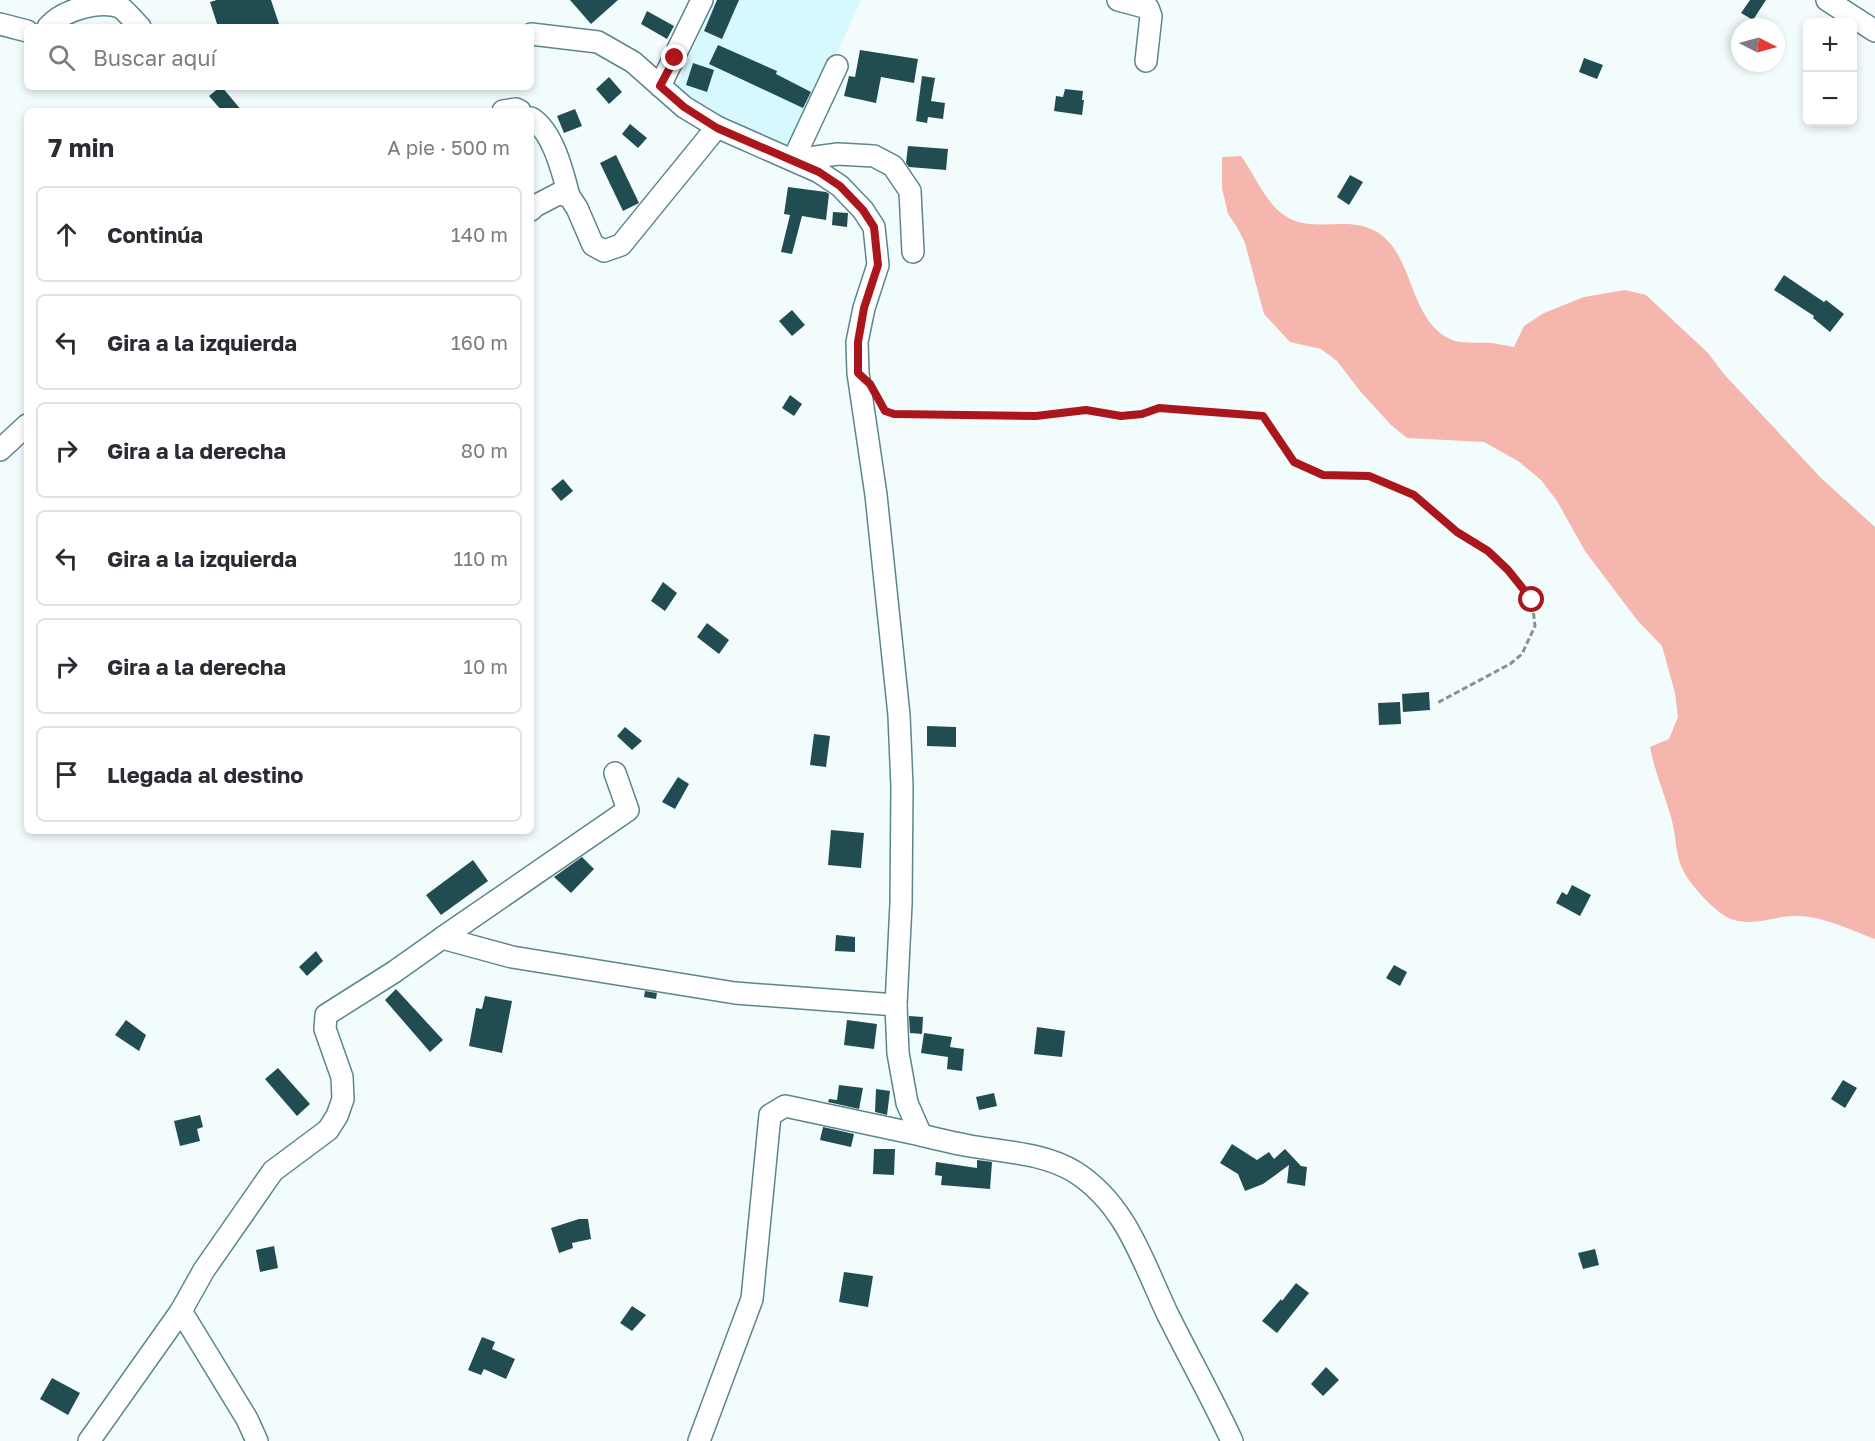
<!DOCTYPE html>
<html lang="es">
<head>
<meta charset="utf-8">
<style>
  body { margin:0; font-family:"Golos Text",sans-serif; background:#f7f7f7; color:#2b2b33 }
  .controls { position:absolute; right:18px; top:18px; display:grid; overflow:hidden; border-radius:9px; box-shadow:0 3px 9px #0003 }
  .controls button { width:54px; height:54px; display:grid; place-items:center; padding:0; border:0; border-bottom:2px solid #e1e1e2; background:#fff; color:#2b2b33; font:30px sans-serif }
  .compass { position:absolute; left:1731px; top:18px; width:54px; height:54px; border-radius:50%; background:#fff; box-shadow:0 3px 9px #0003; rotate:96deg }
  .stop { position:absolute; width:18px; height:18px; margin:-14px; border:4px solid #aa161c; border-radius:50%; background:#fff }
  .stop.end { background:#aa161c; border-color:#fff; box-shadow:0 2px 6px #0008 }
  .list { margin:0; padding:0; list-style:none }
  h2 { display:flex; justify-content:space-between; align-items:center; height:78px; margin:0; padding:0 24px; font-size:26px }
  h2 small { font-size:20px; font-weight:400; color:#7c7c81 }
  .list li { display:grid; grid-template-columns:39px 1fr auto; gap:18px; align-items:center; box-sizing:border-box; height:96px; margin:0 12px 12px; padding:0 12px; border:2px solid #e1e1e2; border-radius:9px }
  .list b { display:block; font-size:22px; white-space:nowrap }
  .list em { font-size:20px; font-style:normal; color:#7c7c81 }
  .icon { flex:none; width:33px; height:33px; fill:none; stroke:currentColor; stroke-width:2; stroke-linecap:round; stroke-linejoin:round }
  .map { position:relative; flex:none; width:1875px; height:1441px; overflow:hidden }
  .search { position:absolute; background:#fff; box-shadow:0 3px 9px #0003; left:24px; top:24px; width:510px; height:66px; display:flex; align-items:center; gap:15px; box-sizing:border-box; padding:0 21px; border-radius:9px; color:#7c7c81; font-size:22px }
  .panel { position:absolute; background:#fff; box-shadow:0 3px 9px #0003; left:24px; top:108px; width:510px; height:726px; border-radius:9px }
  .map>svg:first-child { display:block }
  .built { fill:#d7f8fc }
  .forest { fill:#f5b6ae }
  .building { fill:#214c52 }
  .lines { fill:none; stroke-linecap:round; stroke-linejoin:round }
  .minor-casing { stroke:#5b868c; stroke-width:24 }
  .path { stroke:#859394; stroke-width:3; stroke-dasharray:6 3; stroke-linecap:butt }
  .minor { stroke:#fff; stroke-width:21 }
  .route { stroke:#aa161c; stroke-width:8 }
</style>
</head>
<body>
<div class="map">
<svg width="1875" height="1441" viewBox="0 0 1875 1441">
  <rect width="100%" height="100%" fill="#f3fcfd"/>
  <path class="built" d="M715,0H861L794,148L682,99L677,85Z"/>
  <path class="forest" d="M1241,156C1255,175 1262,196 1280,212C1309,237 1346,213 1377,232C1414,255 1408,314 1446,337C1459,345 1478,342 1492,343C1499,344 1507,346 1514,347L1524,326L1544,313L1584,297L1625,290L1646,295L1708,353L1723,373L1821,478L1875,527V939C1850,930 1824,916 1796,916C1773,916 1757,926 1734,920C1719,917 1689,884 1683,870C1676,857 1676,839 1673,825C1667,799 1655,774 1650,747L1669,739L1678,717L1675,693L1662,646L1637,620L1585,551L1557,501L1541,480L1518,461L1484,442L1407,438L1391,425L1360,391L1337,361L1321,349L1290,342L1264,314L1245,243L1237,227L1228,214L1222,188V157Z"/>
  <g class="building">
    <path d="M217,0H271L280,27H218L210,2Z"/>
    <path d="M570,0H618L591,24Z"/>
    <path d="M717,0H739L722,39L704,31Z"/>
    <path d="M1750,0H1766L1753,20L1741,13Z"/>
    <path d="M647,11L674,26L667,39L641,24Z"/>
    <path d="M718,45L777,71L776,74L811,92L803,108L709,64Z"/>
    <path d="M860,50L918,59L914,83L881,77L876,103L844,96L849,76L855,77Z"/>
    <path d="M1584,58L1603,65L1597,79L1579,72Z"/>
    <path d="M693,63L714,70L707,92L686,85Z"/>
    <path d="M922,76L935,78L931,101L945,103L943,119L928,117L927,123L916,121Z"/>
    <path d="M609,77L622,92L609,104L596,89Z"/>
    <path d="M220,87H222L242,111H222L209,96Z"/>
    <path d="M1065,89L1083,91L1082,100H1084L1082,115L1054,111L1056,96L1063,97Z"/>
    <path d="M575,109L582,126L564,133L557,116Z"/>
    <path d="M630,124L647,138L638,148L622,134Z"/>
    <path d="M908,146L948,149L946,170L909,167L906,163Z"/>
    <path d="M616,155L639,203L623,211L600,163Z"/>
    <path d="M1350,175L1363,182L1349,205L1337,197Z"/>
    <path d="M788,187L826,192L829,194L826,220L802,216L792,254L781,252L790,215L784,214Z"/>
    <path d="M833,212L848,213L847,227L832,225Z"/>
    <path d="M1784,275L1824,302L1826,300L1844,314L1830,332L1813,318L1814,316L1774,290Z"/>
    <path d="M792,310L805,325L792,336L779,321Z"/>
    <path d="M790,395L802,404L794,416L782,408Z"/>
    <path d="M563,479L573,491L561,501L551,489Z"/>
    <path d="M663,582L677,593L665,611L651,601Z"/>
    <path d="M707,623L729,640L719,654L697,637Z"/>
    <path d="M1429,692L1430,710L1403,712L1402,694Z"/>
    <path d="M1400,702L1401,724L1379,725L1378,703Z"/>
    <path d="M927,726L956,727V747L927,746Z"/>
    <path d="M625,727L642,741L632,750L617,736Z"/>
    <path d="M814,734L830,736L826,767L810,765Z"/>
    <path d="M678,777L689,784L675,809L662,802Z"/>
    <path d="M831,830L864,833L861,868L828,865Z"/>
    <path d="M582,857L594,869L571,893L554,877Z"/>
    <path d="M473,860L488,881L441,915L426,895Z"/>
    <path d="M1572,885L1591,895L1580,916L1556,903L1562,892L1567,895Z"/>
    <path d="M836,935L855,937V952L835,951Z"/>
    <path d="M316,951L323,961L307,976L299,967Z"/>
    <path d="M1394,965L1407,972L1400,986L1386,978Z"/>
    <path d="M396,989L443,1040L430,1052L385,1000Z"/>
    <path d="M645,991L657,993L656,999L644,997Z"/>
    <path d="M485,996L512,1001L502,1053L469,1046L476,1008L482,1009Z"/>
    <path d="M909,1016L923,1017L922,1034L910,1033Z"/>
    <path d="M126,1020L146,1035L139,1051L115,1035Z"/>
    <path d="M847,1020L877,1024L874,1049L844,1045Z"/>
    <path d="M1037,1027L1065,1031L1062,1057L1034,1054Z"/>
    <path d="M924,1033L952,1037L950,1047L964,1049L962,1071L947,1069L948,1057L921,1053Z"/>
    <path d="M278,1068L310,1104L297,1116L265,1079Z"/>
    <path d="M1843,1080L1857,1088L1845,1108L1831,1099Z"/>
    <path d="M839,1085L863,1088L859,1109L828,1102L829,1099L837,1100Z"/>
    <path d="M876,1089L890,1091L887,1115L875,1112Z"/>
    <path d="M994,1093L997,1106L979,1110L976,1097Z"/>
    <path d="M200,1115L203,1127L197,1129L200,1141L180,1146L174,1121Z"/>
    <path d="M823,1127L854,1134L851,1147L820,1140Z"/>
    <path d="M1232,1144L1257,1160L1269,1152L1274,1159L1285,1149L1301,1166L1307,1167L1305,1186L1287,1183L1289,1165L1263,1184L1245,1191L1238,1174L1220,1163Z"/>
    <path d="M874,1149H895L894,1175L873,1174Z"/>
    <path d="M977,1160L992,1162L990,1189L941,1185L942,1176L935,1175L936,1162L977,1168Z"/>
    <path d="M579,1219H588L591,1239L572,1243L573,1248L559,1253L551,1228Z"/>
    <path d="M274,1246L278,1268L260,1272L256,1250Z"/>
    <path d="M1595,1249L1599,1265L1583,1269L1578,1253Z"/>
    <path d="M844,1272L873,1276L868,1307L839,1302Z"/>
    <path d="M1296,1283L1309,1293L1277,1333L1262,1321L1281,1299L1282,1301Z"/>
    <path d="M632,1306L646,1315L632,1331L620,1323Z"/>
    <path d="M482,1337L495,1342L492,1349L515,1359L506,1379L484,1369L481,1375L468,1370Z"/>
    <path d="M1326,1367L1339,1380L1323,1396L1311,1384Z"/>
    <path d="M52,1378L80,1393L68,1415L40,1399Z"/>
  </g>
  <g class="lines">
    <defs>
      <g id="minor">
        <path d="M1118,0L1148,8L1151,16L1146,61"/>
        <path d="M1827,0L1875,31"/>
        <path d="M0,24L27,31"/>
        <path d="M48,27C63,10 98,0 120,7C127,12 134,21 140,27"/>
        <path d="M531,34L598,42L633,62L684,107L717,127L819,172L840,186L863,210L874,227L878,265L864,308L857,342L858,373L876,495L899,715L902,787L901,904L896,1005L898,1053L907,1103L921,1135C937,1139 953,1143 970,1146C1005,1152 1044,1153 1075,1172C1127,1205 1143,1263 1168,1315C1189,1357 1212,1398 1232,1441"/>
        <path d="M660,86L702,0"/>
        <path d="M503,111L516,109L520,111"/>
        <path d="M531,118C553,131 563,173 569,196"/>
        <path d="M793,160L837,66"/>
        <path d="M794,160L838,154L874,156L893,166L910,191L913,252"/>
        <path d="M531,210L535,206L558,194L569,196L577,208L593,245L604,251L621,245L717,127"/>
        <path d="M0,450L27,425"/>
        <path d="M442,938L628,810L615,773"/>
        <path d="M181,1311L247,1419L257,1441"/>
        <path d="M89,1441L181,1311L204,1270L273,1171L328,1130L337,1116L343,1099L342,1077L325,1029L326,1015L394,972L442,938L512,957L735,993L896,1005"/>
        <path d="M699,1441L752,1299L770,1115L785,1106L921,1135"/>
      </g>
    </defs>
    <use href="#minor" class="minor-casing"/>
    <path class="path" d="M883,408L894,414L1036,416L1086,410L1121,416L1142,414L1159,408L1263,416L1294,462L1323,475L1369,476L1414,495L1457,532L1488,551L1508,570L1532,600L1535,626L1522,654L1510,664L1437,703"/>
    <use href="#minor" class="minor"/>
  </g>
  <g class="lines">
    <path class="route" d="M675,58L660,86L684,107L717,128L819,172L840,186L863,210L874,227L878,265L864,308L858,342V373L870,384L885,411L894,414L1036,416L1086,410L1121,416L1142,414L1159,408L1263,416L1294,462L1323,475L1369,476L1414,495L1457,532L1488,551L1508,570L1532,600"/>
  </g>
</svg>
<div class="controls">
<button>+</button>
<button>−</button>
</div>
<svg class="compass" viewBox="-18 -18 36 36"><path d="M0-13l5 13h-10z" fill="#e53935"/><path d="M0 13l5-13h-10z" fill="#7c7c81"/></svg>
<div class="stop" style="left:1532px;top:600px"></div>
<div class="stop end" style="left:675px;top:58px"></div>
<div class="search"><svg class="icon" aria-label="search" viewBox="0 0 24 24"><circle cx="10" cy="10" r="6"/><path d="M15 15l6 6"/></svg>Buscar aquí</div>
<section class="panel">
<h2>7 min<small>A pie · 500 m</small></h2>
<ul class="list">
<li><svg class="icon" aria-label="ahead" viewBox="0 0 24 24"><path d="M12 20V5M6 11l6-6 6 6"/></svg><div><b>Continúa</b></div><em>140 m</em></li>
<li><svg class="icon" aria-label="left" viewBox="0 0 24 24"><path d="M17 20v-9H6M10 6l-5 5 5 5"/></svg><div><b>Gira a la izquierda</b></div><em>160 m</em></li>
<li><svg class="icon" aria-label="right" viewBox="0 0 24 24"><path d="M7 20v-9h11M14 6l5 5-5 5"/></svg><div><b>Gira a la derecha</b></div><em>80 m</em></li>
<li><svg class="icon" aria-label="left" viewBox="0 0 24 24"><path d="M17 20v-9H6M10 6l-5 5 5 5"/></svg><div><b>Gira a la izquierda</b></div><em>110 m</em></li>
<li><svg class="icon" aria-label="right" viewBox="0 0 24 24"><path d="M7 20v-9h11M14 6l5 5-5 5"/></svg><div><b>Gira a la derecha</b></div><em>10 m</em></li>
<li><svg class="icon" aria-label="arrive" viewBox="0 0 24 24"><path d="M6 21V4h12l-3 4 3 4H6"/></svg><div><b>Llegada al destino</b></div></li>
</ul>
</section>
</div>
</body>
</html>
